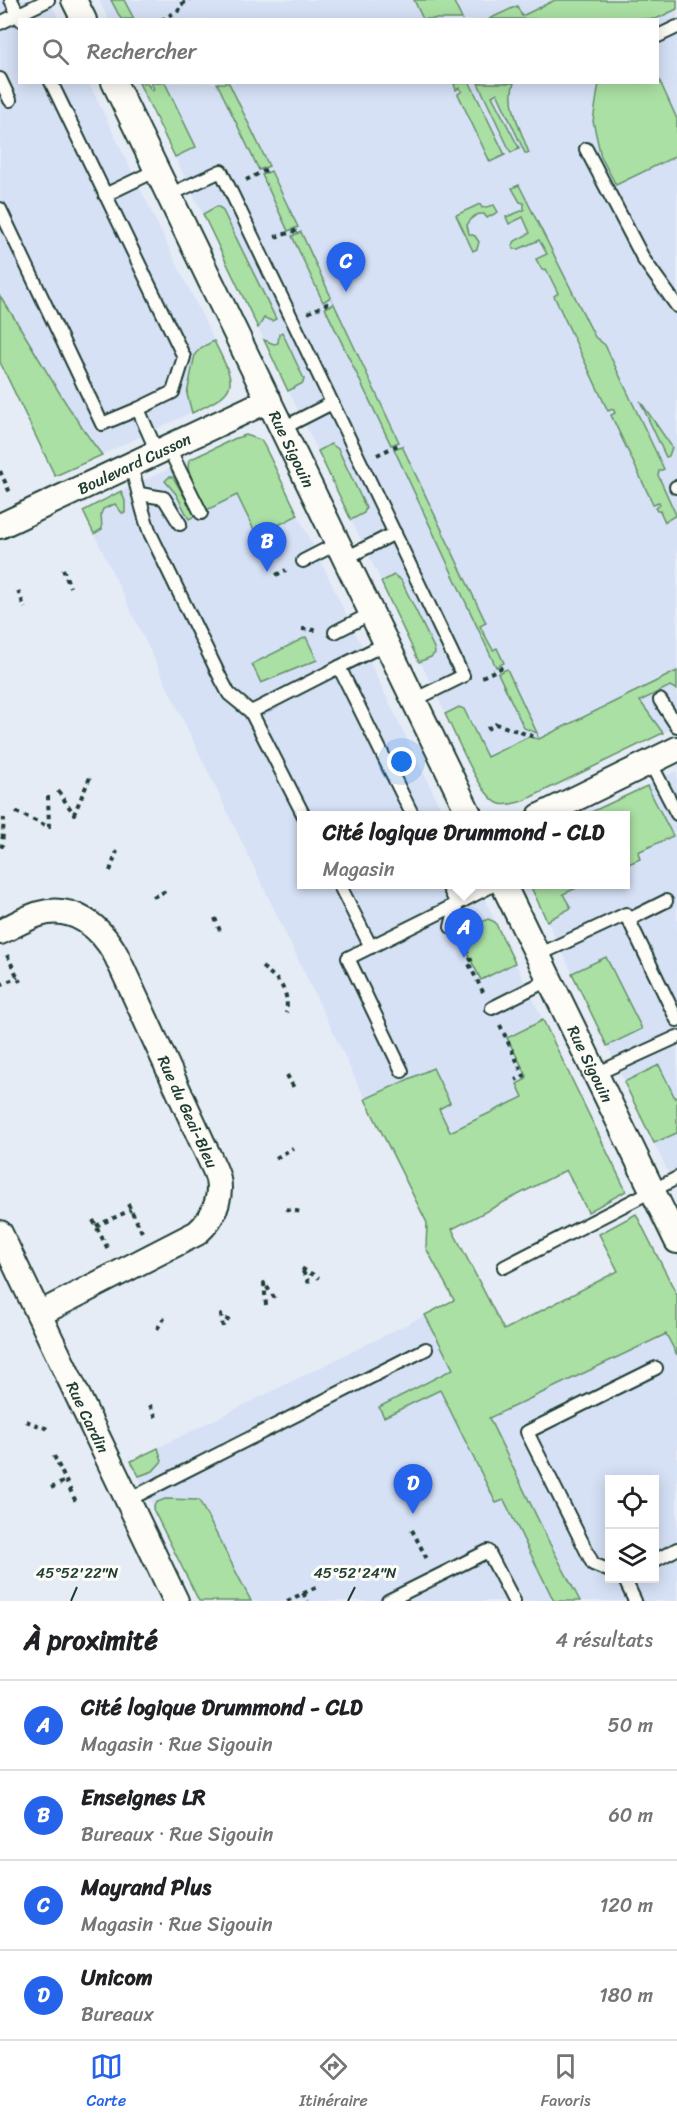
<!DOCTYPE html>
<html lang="fr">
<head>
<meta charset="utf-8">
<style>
  body { margin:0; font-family:Sriracha,sans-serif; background:#f6f6f6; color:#202124 }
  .controls { position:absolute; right:18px; bottom:18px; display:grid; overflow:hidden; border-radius:0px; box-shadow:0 3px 15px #0003 }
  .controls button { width:54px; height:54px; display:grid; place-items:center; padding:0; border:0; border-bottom:2px solid #e0e0e0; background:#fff; color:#202124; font:30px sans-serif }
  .you { position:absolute; left:402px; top:762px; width:21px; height:21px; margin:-15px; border:4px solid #fff; border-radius:50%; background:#1a73e8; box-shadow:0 0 0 9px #1a73e833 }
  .badge { display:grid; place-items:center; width:39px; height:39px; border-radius:50%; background:#2563eb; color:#fff; font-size:20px; font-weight:700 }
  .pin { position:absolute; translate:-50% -50px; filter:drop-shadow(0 2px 3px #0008) }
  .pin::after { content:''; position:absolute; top:32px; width:21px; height:18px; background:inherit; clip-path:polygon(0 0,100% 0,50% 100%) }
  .popup { position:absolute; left:297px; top:811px; width:333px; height:78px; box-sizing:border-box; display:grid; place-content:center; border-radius:0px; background:#fff; filter:drop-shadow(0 2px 4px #0005); font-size:20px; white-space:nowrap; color:#757577 }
  .popup b { font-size:22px; color:#202124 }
  .popup::after { content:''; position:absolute; left:50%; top:100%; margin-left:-12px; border:12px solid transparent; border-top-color:#fff }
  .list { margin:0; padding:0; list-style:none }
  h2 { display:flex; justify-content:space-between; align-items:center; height:78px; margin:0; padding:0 24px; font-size:26px }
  h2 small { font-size:20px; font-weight:400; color:#757577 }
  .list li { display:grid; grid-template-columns:39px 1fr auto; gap:18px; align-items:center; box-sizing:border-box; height:90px; padding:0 24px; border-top:2px solid #e0e0e0 }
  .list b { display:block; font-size:22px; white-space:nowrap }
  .list p { margin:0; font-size:20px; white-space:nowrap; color:#757577 }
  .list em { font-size:20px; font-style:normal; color:#757577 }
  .icon { flex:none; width:33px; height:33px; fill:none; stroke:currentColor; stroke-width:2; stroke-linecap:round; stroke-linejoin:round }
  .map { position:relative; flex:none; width:677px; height:1601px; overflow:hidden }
  .search { position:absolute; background:#fff; box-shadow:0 3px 15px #0003; left:18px; right:18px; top:18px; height:66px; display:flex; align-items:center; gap:15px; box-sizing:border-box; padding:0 21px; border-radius:0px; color:#757577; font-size:22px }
  .sheet { height:438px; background:#fff }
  nav { display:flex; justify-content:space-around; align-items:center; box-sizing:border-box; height:84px; border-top:2px solid #e0e0e0; background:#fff; font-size:16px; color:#757577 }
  nav a { display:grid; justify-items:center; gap:3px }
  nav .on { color:#2563eb }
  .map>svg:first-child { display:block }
  .built { fill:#d6e1f6; fill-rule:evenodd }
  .green { fill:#aae0a3; stroke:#648e6c; stroke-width:1.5 }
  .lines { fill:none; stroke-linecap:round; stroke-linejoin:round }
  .lane-casing { stroke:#1f3d34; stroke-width:16 }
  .street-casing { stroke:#1f3d34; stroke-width:28 }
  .path { stroke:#1f3d34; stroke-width:4; stroke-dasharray:4.5 4.5; stroke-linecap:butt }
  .lane { stroke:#fdfcf7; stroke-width:12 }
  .street { stroke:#fdfcf7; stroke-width:24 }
  .ticks { fill:none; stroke:#1f3d34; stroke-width:2 }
  .labels { text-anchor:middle; stroke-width:6; stroke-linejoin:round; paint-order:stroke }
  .street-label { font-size:16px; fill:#1f3d34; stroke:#fdfcf7 }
  .ticks-label { font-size:15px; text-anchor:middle; fill:#1f3d34; stroke:#fdfcf7; stroke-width:6; stroke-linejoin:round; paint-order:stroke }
</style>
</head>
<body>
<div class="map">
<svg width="677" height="1601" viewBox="0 0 677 1601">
  <rect width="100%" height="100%" fill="#e6ecf6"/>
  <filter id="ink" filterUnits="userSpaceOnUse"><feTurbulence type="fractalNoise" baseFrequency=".0167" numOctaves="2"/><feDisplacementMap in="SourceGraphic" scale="12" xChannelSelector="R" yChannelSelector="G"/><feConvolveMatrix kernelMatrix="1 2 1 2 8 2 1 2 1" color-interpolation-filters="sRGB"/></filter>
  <g filter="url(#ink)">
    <g class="built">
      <path d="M0,0H49L59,19L20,20V82L89,83L227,367L231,379L228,391L220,399L63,473L0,344Z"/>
      <path d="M99,0H677V726L523,801L511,804H499L483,791L139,83L658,82V20H109Z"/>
      <path d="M246,435L261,440L265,447L444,815L302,816V884L478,885L581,1099L411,1190L365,1099L83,511L121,491L236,438Z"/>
      <path d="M677,771V1191L530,885L626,884V816L585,815Z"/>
      <path d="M454,1301L482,1358L677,1321V1601H199L131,1461ZM610,1480H654V1578H610Z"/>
    </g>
    <g class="green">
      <path d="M111,0H124L134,19H121Z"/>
      <path d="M414,0H453L462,19H423Z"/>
      <path d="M555,0H677V9L656,19H489L517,6L522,16Z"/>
      <path d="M658,77L677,119V153L672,158L616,185L601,157L593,121L599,83L658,82Z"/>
      <path d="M139,83H147L152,91L154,89L151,83H165L196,147L175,157Z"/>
      <path d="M217,83H229L269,166L259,170Z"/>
      <path d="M458,83H470L505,155L490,162L458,94L462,91L459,88L456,90L454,84Z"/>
      <path d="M478,83H514C506,103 522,133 529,153H525L497,93L492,96L519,148L511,153Z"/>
      <path d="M271,171L298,227L288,231L262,175Z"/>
      <path d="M519,185L595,337L605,345L664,469L659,471L658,475L676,515L665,522L660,511H657L655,508L660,505L659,502L653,504L611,415L615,413L613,409L608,411L554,296L558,293L546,269L542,270L536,259L547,254L539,240L519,249H514L512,246L515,241L530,233L523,217L509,224L506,217L524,210V203L520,202L512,188Z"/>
      <path d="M480,204L482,208L494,205L498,212L487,218L484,214C475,213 472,218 467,225L469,234L475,236L479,242L477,249L473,251L456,215Z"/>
      <path d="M217,206L222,209L276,319L272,321L264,318L258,328L203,214Z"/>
      <path d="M301,232L331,297L323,302L292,236Z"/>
      <path d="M0,296C35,348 63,405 102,455L55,476L0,362Z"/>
      <path d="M334,304L399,442L391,445L325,308Z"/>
      <path d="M282,332L304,379L303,383L288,391L264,340L274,344L278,343L279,334Z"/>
      <path d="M214,341C237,387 240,390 192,413L187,394L195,354L202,347Z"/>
      <path d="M640,401L672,447L669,456L666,457Z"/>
      <path d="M246,435L261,440L265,447L298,515L257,536L237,495L207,510L192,479L188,468L189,460L236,438Z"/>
      <path d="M331,444L338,449L366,508L364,513L351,520L318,451Z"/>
      <path d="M402,446L486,623L480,626L493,650L497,648L504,663L496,667L394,449Z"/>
      <path d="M169,477H173L195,516L189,519L176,494L165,481Z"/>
      <path d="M121,491L125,501V513H122L115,504L103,509L101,514L102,529L94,534L83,511Z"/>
      <path d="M394,575L401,580L434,648L435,653L431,657L419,662L381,582Z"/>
      <path d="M306,637L317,660L261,683L252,664Z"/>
      <path d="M507,669L537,733L524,728L498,673Z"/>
      <path d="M677,671V690L670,686L640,701L663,733L523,801C515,803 508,806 500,804C481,799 455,733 445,714L459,707L464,709L487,757L528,737L539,739Z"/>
      <path d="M647,786L673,836L638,852L640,859L626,865V816L585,815Z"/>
      <path d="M530,885V884L583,885L563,894L571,908L547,921Z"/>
      <path d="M488,919L495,922L515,963L481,980L460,938L466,935L464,931Z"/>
      <path d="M606,957L642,1029L607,1046L572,973Z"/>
      <path d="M543,1020L626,1191L588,1212L566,1170L452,1229L504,1330L618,1271L599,1234L636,1214L677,1295V1355L666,1334L489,1418L550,1544L580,1601H554L504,1500L496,1503L440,1390L384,1417L379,1407L453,1369L425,1315L454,1300L426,1248L427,1223L365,1099L433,1068L450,1103L439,1109L450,1132L523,1097L517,1084L526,1079L527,1076L507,1038Z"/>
      <path d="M659,1065L675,1098L677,1097V1133L654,1143L624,1082Z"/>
      <path d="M158,1448L162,1461L153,1471L139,1476L131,1461Z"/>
      <path d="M165,1499L199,1500L251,1601H199L153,1509L155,1503Z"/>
    </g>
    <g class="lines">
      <defs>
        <g id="lane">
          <path d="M11,0L21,20"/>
          <path d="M0,23L48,0"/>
          <path d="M658,36L677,27"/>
          <path d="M0,79L10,100"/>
          <path d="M51,82L184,357L173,392L138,409L157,452"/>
          <path d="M586,149L644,260L677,306"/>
          <path d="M105,195L157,170"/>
          <path d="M169,195L221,171L463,676L414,700"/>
          <path d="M0,209L102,424L138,409"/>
          <path d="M283,428L332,403"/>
          <path d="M168,447L201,513"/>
          <path d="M130,465C139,488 141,512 151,535L221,679L229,694L251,712"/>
          <path d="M676,487H677"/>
          <path d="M140,494L164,498L180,524"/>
          <path d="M346,558L395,533"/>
          <path d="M303,561L338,543"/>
          <path d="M335,632L372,613"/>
          <path d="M387,643L339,667L413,816"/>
          <path d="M660,700L677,726"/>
          <path d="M650,762L677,814"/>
          <path d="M304,816L251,712L339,667"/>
          <path d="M339,884L371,947"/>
          <path d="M628,920L666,901"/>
          <path d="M451,927L457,904L495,884"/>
          <path d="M538,955L626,914L677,1020"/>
          <path d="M492,1008L550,979"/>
          <path d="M402,1071L348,958L457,904L447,884"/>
          <path d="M596,1074L677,1037"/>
          <path d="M504,1267L677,1178"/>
          <path d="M128,1500L426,1349"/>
          <path d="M654,1561L677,1549"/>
          <path d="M610,1571L593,1564L527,1432L656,1368"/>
          <path d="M624,1578L635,1601"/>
          <path d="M388,1601L488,1551L514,1601"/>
        </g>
        <g id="street">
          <path d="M74,0L84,20"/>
          <path id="s1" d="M114,82L470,816"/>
          <path id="s2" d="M0,526L269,400"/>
          <path d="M540,816L677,749"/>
          <path id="s3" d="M503,884L677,1241"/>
          <path id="s4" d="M0,932C13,926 26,918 39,914C73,904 101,927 116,955L215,1170C225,1193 215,1217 197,1233L39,1314"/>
          <path id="s5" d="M0,1233L176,1601"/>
        </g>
      </defs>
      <use href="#lane" class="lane-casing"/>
      <use href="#street" class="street-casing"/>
      <g class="path">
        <path d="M161,20L178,11L180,5L190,0"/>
        <path d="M246,180L270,168"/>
        <path d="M275,237L299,230"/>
        <path d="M308,313L333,301"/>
        <path d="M377,455L400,444"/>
        <path d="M0,471L11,495"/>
        <path d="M63,569L70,587"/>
        <path d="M276,575L286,570"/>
        <path d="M18,591L25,608"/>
        <path d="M302,629L316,630"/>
        <path d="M482,677L505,666"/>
        <path d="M487,729L496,724L535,737L538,736"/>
        <path d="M58,791L74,814L91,775"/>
        <path d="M16,812L49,827L48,796"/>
        <path d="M0,845L2,846L4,818"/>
        <path d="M110,871L117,851"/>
        <path d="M153,897L168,890"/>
        <path d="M215,918L220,931"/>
        <path d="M460,944H463L472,962L469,964L483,992"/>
        <path d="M7,955L20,982"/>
        <path d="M262,967C279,980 290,990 286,1013"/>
        <path d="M0,985L18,977"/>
        <path d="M500,1025L524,1076L516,1080"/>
        <path d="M287,1075L294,1088"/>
        <path d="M276,1158L293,1148"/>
        <path d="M128,1204L142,1232"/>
        <path d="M286,1209L301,1212"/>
        <path d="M93,1220L109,1251"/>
        <path d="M96,1226L131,1210"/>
        <path d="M309,1283L301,1268L319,1278"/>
        <path d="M266,1305L264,1283L276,1300"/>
        <path d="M223,1327L221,1315L232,1323"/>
        <path d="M157,1329L165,1317"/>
        <path d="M150,1405L156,1417"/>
        <path d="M26,1421L48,1429"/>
        <path d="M54,1456L77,1504"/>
        <path d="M51,1488L65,1481"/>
        <path d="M412,1530L428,1561"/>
        <path d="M303,1593L308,1601"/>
        <path d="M287,1601L319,1586"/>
      </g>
      <use href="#lane" class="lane"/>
      <use href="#street" class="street"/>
    </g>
  </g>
  <path class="ticks" d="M71,1601L77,1587M348,1601L355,1587"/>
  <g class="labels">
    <g class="street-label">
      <text dy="6" stroke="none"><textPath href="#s1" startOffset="408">Rue Sigouin</textPath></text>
      <text dy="6" stroke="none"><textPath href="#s2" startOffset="148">Boulevard Cusson</textPath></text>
      <text dy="6" stroke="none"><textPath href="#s3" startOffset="200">Rue Sigouin</textPath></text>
      <text dy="6" stroke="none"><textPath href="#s4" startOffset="310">Rue du Geai-Bleu</textPath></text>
      <text dy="6" stroke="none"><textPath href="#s5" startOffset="204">Rue Cardin</textPath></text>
    </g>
  </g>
  <g class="ticks-label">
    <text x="77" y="1578">45°52'22"N</text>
    <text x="355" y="1578">45°52'24"N</text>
  </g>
</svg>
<div class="controls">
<button><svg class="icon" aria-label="locate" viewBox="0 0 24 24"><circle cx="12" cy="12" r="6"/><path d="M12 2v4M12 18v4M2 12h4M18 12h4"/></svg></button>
<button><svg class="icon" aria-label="layers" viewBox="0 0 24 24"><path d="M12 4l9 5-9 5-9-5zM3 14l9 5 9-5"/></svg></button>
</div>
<div class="you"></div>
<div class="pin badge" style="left:464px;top:958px">A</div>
<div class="popup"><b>Cité logique Drummond - CLD</b>Magasin</div>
<div class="pin badge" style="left:267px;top:572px">B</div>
<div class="pin badge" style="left:346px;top:292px">C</div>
<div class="pin badge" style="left:413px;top:1514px">D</div>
<div class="search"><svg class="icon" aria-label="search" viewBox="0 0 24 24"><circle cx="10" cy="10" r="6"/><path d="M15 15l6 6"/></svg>Rechercher</div>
</div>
<section class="sheet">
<h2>À proximité<small>4 résultats</small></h2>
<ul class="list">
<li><span class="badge">A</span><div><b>Cité logique Drummond - CLD</b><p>Magasin · Rue Sigouin</p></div><em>50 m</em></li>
<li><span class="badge">B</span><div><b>Enseignes LR</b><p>Bureaux · Rue Sigouin</p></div><em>60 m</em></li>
<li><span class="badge">C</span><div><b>Mayrand Plus</b><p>Magasin · Rue Sigouin</p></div><em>120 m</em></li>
<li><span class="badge">D</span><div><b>Unicom</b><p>Bureaux</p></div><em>180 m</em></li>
</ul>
</section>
<nav>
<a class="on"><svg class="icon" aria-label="map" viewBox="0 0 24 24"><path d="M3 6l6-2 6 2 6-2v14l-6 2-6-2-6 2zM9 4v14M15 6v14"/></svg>Carte</a>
<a><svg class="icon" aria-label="directions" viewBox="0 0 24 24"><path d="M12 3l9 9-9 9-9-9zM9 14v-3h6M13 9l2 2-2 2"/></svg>Itinéraire</a>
<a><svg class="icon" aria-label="saved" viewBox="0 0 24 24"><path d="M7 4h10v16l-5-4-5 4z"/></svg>Favoris</a>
</nav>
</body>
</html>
